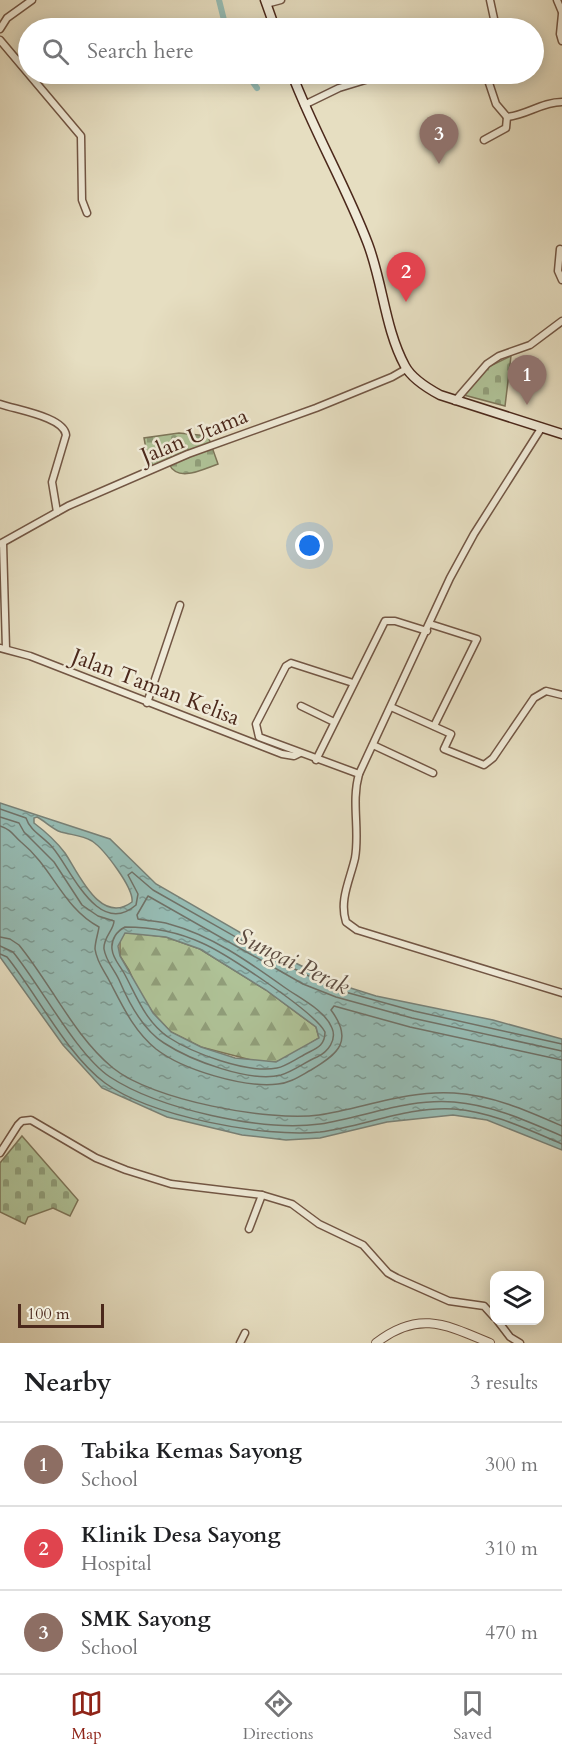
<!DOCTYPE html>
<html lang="en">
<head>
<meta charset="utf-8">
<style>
  body { margin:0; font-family:Cardo,serif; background:#f2f2f2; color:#202124 }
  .controls { position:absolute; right:18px; bottom:18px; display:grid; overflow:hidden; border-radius:12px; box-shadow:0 3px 15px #0003 }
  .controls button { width:54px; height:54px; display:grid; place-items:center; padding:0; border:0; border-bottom:2px solid #e0e0e0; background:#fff; color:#202124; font:30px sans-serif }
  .scale { position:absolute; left:18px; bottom:15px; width:86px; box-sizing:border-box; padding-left:6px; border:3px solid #4b281b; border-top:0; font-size:16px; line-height:21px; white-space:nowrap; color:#4b281b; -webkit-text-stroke:4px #efead7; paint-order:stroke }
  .you { position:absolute; left:310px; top:546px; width:21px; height:21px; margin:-15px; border:4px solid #fff; border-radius:50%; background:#1a73e8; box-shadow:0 0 0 9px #1a73e833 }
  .badge { display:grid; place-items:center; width:39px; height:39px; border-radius:50%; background:#8f2418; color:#fff; font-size:20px; font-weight:700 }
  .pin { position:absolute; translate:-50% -50px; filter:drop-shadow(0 2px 3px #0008) }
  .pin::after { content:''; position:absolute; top:32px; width:21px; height:18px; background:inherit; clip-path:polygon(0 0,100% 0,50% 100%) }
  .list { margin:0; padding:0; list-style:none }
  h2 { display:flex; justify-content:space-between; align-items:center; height:78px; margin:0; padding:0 24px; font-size:26px }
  h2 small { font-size:20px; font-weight:400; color:#757577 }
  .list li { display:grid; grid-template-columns:39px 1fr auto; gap:18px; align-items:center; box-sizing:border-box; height:84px; padding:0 24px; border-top:2px solid #e0e0e0 }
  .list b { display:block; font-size:22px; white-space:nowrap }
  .list p { margin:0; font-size:20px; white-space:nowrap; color:#757577 }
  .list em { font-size:20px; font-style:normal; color:#757577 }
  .icon { flex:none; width:33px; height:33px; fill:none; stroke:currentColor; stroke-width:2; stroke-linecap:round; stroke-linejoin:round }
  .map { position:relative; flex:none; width:562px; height:1343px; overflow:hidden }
  .search { position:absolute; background:#fff; box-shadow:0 3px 15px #0003; left:18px; right:18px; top:18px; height:66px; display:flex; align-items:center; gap:15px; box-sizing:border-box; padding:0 21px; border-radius:33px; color:#757577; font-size:22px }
  .sheet { height:330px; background:#fff }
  nav { display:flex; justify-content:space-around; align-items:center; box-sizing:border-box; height:84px; border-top:2px solid #e0e0e0; background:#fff; font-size:16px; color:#757577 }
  nav a { display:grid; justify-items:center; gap:3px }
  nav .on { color:#8f2418 }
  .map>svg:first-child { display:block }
  .forest { fill:url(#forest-firs); stroke:#7d7559; stroke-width:1.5 }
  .cemetery { fill:url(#cemetery-stones); stroke:#7d7559; stroke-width:1.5 }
  .water { fill:url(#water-ripples); stroke:#788177; stroke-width:1.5; fill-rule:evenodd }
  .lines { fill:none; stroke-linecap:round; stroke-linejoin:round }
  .shore { stroke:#707268; stroke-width:1.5 }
  .canal { stroke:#96bcb4; stroke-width:6 }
  .minor-casing { stroke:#725644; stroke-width:9 }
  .tertiary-casing { stroke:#725644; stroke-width:10 }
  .secondary-casing { stroke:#4b281b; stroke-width:11 }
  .minor { stroke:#efead7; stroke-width:6 }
  .tertiary { stroke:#efead7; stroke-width:8 }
  .secondary { stroke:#efead7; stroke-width:8 }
  .labels { text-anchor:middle; stroke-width:5; stroke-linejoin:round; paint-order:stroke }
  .street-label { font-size:22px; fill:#4b281b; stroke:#efead7 }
  .water-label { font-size:24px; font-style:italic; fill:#5e4d41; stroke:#efead7 }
</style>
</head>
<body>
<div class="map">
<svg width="562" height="1343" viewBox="0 0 562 1343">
  <defs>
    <pattern id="forest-firs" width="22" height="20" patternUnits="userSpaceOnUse" patternTransform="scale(1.5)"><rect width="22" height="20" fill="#afc297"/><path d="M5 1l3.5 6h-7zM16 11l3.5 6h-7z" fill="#909e7a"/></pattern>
    <pattern id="cemetery-stones" width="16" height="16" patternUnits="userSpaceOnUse" patternTransform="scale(1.5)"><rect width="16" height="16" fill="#afc297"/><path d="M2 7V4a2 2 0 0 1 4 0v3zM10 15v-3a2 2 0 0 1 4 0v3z" fill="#909e7a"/></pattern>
    <pattern id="water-ripples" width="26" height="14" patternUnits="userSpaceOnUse" patternTransform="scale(1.5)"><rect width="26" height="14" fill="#96bcb4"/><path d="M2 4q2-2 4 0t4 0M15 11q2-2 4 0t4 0" fill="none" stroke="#7c9992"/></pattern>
  </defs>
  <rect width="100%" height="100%" fill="#e6dec1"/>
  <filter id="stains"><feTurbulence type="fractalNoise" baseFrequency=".00333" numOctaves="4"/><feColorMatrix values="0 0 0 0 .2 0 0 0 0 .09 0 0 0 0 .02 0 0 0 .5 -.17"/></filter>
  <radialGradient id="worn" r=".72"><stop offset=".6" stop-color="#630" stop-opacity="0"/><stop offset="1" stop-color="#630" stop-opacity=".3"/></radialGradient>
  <path class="forest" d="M125,932L166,937L200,949L266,990L316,1027L319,1038L289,1057L276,1062H259L201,1047L171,1032L153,1013L138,991L129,970L120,956V939Z"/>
  <g class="cemetery">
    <path d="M511,356L505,406L464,395L488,367Z"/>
    <path d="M179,433L208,436L218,464C203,469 178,483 169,464L150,471L144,438Z"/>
    <path d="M22,1136L78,1200L70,1216L53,1208L28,1217L25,1224L0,1212V1163Z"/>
  </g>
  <path class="water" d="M0,803L110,839L156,884L281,956L341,985L376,996L493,1020L562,1039V1150L487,1120L453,1115L387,1122L320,1138L286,1140L242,1135L167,1117L102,1088L63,1045L0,957ZM37,817C45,821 52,829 61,832C71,835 82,835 92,841C104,849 134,888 132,902C100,926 78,872 65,853C56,841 46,832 34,823V818ZM125,933L166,937L200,949L266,990L316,1027L319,1038L276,1062L235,1058L201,1047L171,1032L153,1013L120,956L118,946Z"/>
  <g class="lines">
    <g class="shore">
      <path d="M0,809L26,818C30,831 44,837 53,848C71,869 98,938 136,905L138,894L128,875L132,872L153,890L278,961L338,990L414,1011L562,1044"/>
      <path d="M0,817L19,823L24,832L54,862L82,905L98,916L114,921C114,930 103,937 104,949C106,962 115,970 120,982C129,1003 143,1030 164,1043C190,1060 250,1083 281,1075C294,1071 305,1062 317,1057C328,1052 337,1040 332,1028C325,1010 299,998 284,987C249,962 211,935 169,924C159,921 148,921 138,919L137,915L148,896L303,984L336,997L412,1018L562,1051"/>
      <path d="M0,826C12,830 13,835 21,842C53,868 63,908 99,927C98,934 95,942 95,949C97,963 104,970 110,982C123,1007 134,1031 156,1049C183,1070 244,1088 278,1084C290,1083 300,1076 311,1070C338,1054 354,1041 331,1010L334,1006L410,1027L562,1060"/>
      <path d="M125,927C151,927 178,932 202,943C225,953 315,1012 325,1032C325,1048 313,1049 302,1056C294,1060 286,1066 277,1068C248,1074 192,1053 168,1037C145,1021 136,995 124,973C119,964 113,959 112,949C111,939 117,931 125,927Z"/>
      <path d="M0,937L10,939L19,945C51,984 74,1036 113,1068C152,1100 270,1122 319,1115C364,1108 407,1090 454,1093C492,1095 528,1111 562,1126"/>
      <path d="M0,946L13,952C40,985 77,1055 110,1077C159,1109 262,1132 320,1124C365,1117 408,1098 454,1102C492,1105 527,1121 562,1136"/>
      <path d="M0,954L7,957C37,994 67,1055 105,1083C150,1116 264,1138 320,1132C365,1126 408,1106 454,1109C492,1112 527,1129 562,1144"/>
    </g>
    <g class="canal">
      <path d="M219,0L226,28"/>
      <path d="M247,74L257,88"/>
    </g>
    <defs>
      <g id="minor">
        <path d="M490,0L496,28"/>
        <path d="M557,0L562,12"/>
        <path d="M266,4L281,0"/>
        <path d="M562,14L560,34L562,41"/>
        <path d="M0,29L7,18L32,0"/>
        <path d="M0,40L81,136L82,200L87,213"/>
        <path d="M486,74L496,104L507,117C527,115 542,102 562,102"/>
        <path d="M304,105L339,88L385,74"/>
        <path d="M484,140L506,128L507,117"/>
        <path d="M560,249L558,271L562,280"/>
        <path d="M455,401L487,364L499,356L530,345L562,321"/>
        <path d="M0,404C17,410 64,417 66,435L52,482L57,512"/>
        <path d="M542,427L474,534L450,578L359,774C351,802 360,830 355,858C350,880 339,900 346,922L357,930L562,993"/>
        <path d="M3,543L6,649"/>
        <path d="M0,544L68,506L188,454L316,408L392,377L406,369"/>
        <path d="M430,624L477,639L434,726"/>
        <path d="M0,648L30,656L282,754L294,756L300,753"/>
        <path d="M353,683L291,663L286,666L256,724L259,737L359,774"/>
        <path d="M147,703L180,605"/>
        <path d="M301,706L334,722"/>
        <path d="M391,707L451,734L444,749L484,765L493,758L534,698L546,691L562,695"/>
        <path d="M373,745L433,773"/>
        <path d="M316,760L385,621H395L427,631"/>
        <path d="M0,1153L18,1125L22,1121L31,1120L96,1158L126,1170L171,1184L262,1195L292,1204L319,1224L363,1245L388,1273L397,1278L449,1301L484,1306L494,1317"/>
        <path d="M249,1229L262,1195"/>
        <path d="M497,1320L510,1337L520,1343"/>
        <path d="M240,1343L245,1333"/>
      </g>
      <path id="tertiary" d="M376,1343C418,1310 445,1324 490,1343"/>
      <g id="secondary">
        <path d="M265,0L275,28"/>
        <path d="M292,74C314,132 346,186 368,244C383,284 385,329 405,366C412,379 427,388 440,395L562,434"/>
      </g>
    </defs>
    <use href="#minor" class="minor-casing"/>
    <use href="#tertiary" class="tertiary-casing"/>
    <use href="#secondary" class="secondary-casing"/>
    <use href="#minor" class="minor"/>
    <use href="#tertiary" class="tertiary"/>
    <use href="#secondary" class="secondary"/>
  </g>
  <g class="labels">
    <g class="street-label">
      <text transform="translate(194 435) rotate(-22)" y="8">Jalan Utama</text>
      <text transform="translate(156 686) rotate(21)" y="8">Jalan Taman Kelisa</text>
    </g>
    <g class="water-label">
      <text transform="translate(293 961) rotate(26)" y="8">Sungai Perak</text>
    </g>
  </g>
  <rect width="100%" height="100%" filter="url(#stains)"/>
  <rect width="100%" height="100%" fill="url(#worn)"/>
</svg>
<div class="controls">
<button><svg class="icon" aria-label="layers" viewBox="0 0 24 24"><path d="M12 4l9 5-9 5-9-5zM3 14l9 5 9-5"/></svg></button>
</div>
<div class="scale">100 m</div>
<div class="you"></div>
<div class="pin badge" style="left:527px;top:405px;background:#8d6e63">1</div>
<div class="pin badge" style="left:406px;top:302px;background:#e0444e">2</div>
<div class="pin badge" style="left:439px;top:164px;background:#8d6e63">3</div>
<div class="search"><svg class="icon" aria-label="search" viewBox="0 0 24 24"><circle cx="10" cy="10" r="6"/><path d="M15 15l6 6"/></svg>Search here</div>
</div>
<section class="sheet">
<h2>Nearby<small>3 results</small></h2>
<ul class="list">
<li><span class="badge" style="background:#8d6e63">1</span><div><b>Tabika Kemas Sayong</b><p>School</p></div><em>300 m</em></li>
<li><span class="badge" style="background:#e0444e">2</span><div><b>Klinik Desa Sayong</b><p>Hospital</p></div><em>310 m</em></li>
<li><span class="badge" style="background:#8d6e63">3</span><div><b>SMK Sayong</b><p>School</p></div><em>470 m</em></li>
</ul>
</section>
<nav>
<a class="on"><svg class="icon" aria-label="map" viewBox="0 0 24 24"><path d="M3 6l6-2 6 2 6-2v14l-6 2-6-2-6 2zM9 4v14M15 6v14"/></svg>Map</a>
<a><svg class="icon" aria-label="directions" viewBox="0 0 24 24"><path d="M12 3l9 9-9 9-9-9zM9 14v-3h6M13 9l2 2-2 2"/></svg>Directions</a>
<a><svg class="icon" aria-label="saved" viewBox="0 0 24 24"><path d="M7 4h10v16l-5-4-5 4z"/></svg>Saved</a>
</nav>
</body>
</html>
